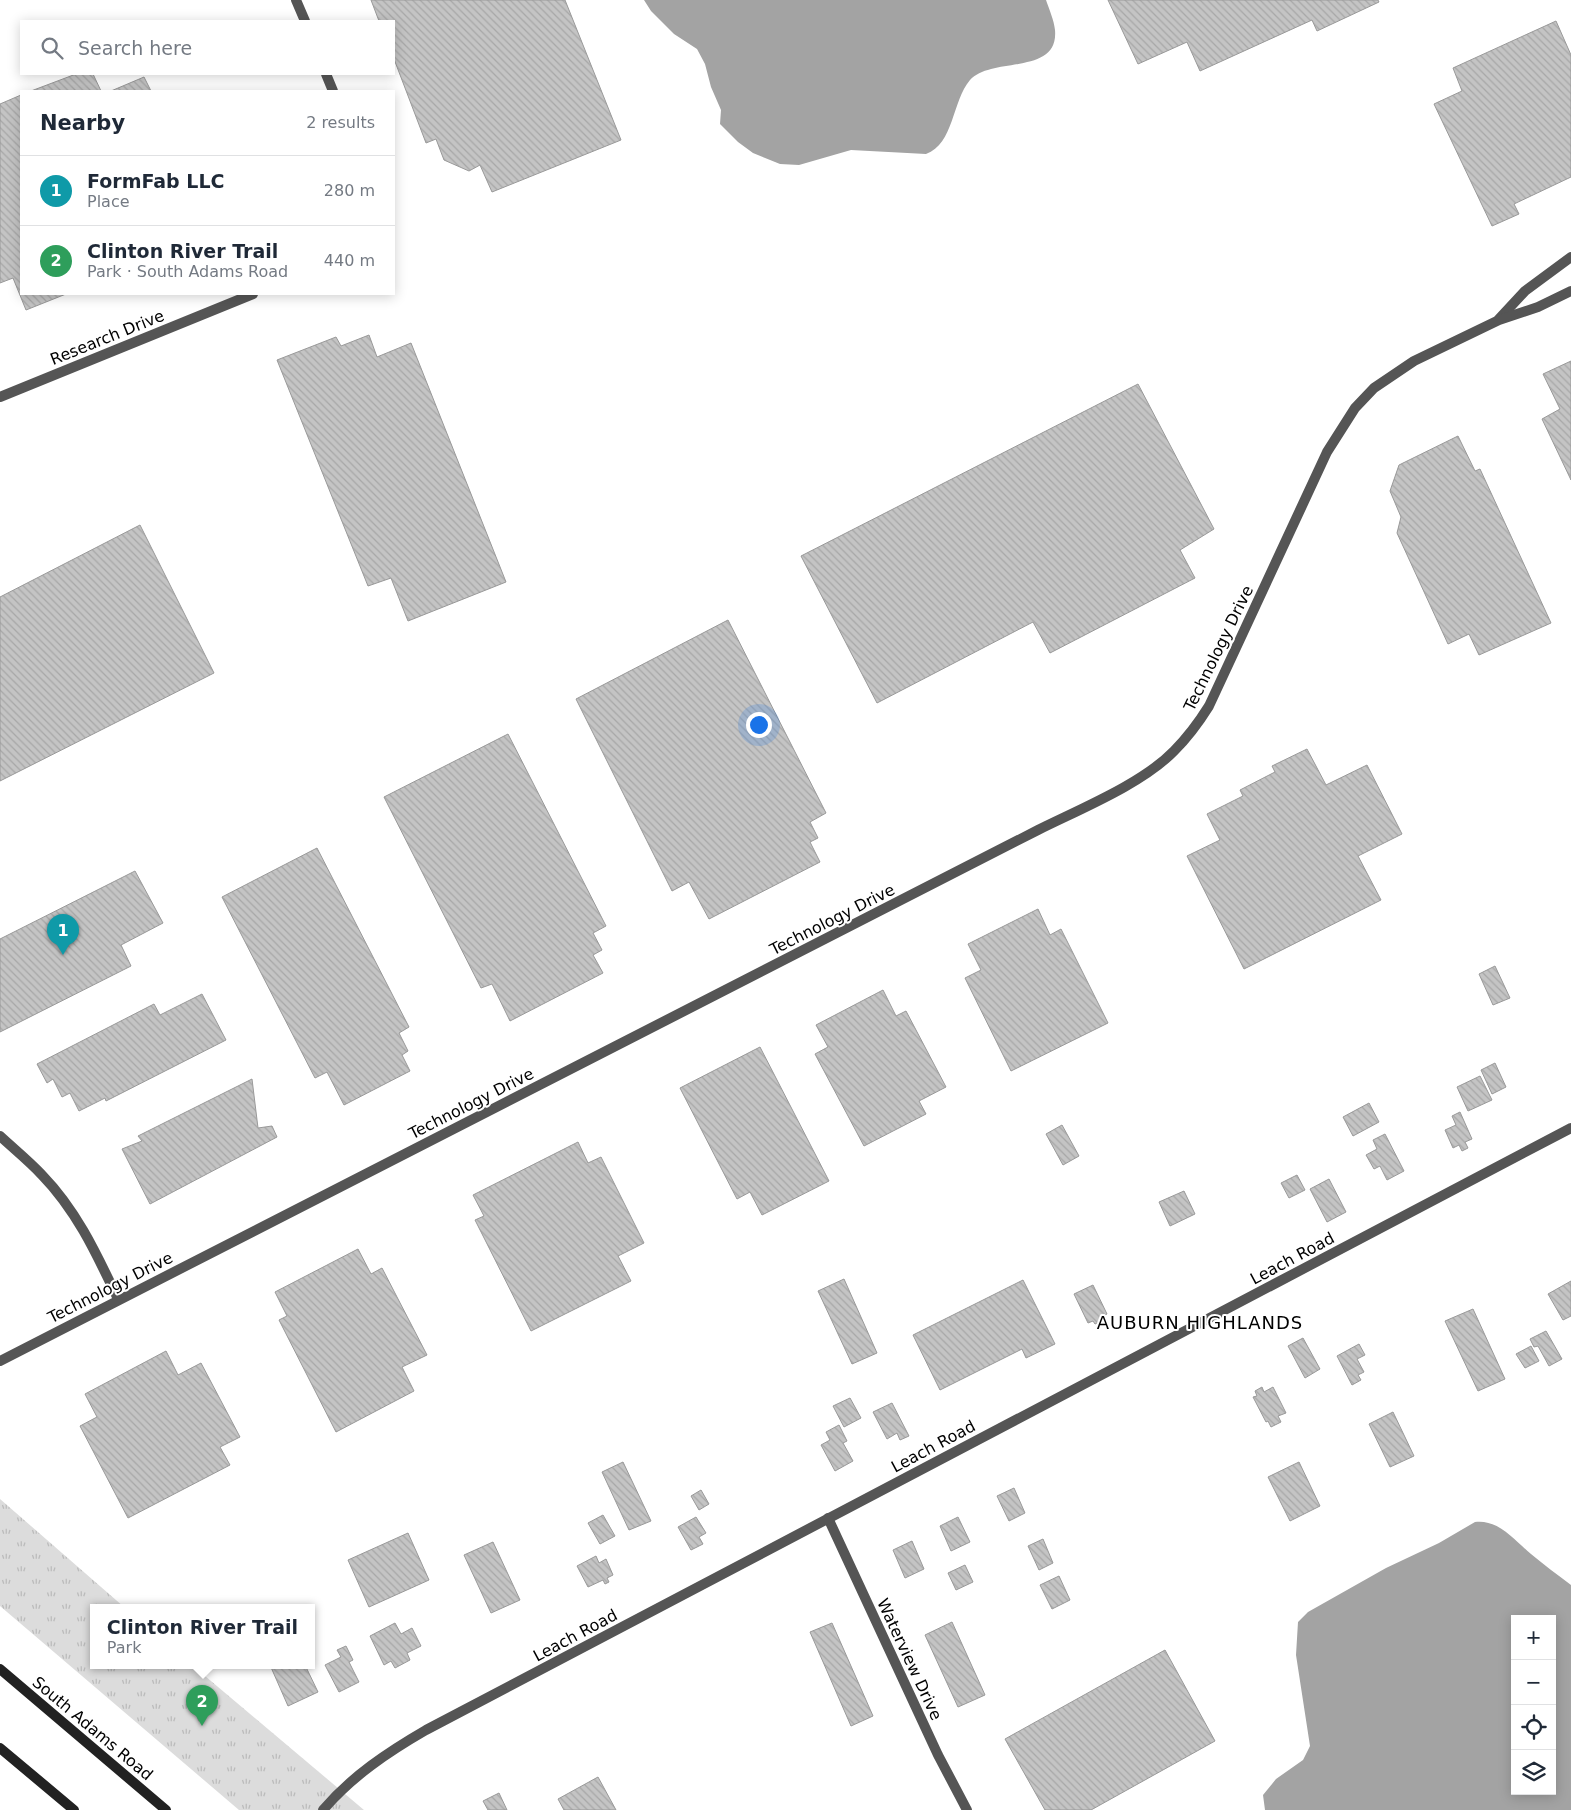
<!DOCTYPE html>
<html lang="en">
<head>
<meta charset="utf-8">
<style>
  body { margin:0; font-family:"DejaVu Sans",sans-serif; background:#f2f2f3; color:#1f2937 }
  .controls { position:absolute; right:15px; bottom:15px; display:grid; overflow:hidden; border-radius:0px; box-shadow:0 2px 12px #0003 }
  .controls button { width:45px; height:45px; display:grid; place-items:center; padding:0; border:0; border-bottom:1px solid #e0e1e3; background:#fff; color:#1f2937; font:25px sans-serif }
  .you { position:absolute; left:758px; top:724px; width:18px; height:18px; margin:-12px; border:4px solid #fff; border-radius:50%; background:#1a73e8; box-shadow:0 0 0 8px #1a73e833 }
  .badge { display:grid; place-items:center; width:32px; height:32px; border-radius:50%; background:#1a73e8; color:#fff; font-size:16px; font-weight:700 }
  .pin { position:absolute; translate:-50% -41px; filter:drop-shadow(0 1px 2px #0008) }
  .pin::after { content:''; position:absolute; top:26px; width:18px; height:15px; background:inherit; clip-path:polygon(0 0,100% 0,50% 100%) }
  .popup { position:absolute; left:90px; top:1604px; width:225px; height:65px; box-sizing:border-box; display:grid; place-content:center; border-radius:0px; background:#fff; filter:drop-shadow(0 1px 4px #0005); font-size:16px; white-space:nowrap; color:#747a83 }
  .popup b { font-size:19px; color:#1f2937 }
  .popup::after { content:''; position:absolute; left:50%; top:100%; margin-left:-10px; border:10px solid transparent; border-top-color:#fff }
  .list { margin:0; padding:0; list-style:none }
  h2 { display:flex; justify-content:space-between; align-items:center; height:65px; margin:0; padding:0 20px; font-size:21px }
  h2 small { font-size:16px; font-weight:400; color:#747a83 }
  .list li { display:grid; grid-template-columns:32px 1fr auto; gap:15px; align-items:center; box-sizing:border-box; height:70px; padding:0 20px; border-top:1px solid #e0e1e3 }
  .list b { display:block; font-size:19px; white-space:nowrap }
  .list p { margin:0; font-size:16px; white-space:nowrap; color:#747a83 }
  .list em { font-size:16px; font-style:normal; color:#747a83 }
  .icon { flex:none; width:28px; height:28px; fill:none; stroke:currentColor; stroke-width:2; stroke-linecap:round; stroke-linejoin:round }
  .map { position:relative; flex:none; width:1571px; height:1810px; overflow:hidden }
  .search { position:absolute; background:#fff; box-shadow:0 2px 12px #0003; left:20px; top:20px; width:375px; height:55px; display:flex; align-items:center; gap:12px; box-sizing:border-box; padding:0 18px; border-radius:0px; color:#747a83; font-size:19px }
  .panel { position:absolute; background:#fff; box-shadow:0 2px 12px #0003; left:20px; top:90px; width:375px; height:205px; border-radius:0px }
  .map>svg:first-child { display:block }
  .park { fill:url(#park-tufts) }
  .water { fill:#a3a3a3; fill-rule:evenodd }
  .building { fill:url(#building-back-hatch); stroke:#999 }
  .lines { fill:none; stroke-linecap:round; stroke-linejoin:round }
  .minor { stroke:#555; stroke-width:10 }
  .secondary { stroke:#222; stroke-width:10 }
  .labels { text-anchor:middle; stroke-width:4; stroke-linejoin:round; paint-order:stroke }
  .street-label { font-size:16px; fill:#000; stroke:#fff }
  .neighbourhood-label { font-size:18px; letter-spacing:1px; fill:#000; stroke:#fff }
</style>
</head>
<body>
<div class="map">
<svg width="1571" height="1810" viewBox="0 0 1571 1810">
  <defs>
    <pattern id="park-tufts" width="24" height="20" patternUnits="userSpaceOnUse" patternTransform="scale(1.25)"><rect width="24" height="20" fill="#dcdcdc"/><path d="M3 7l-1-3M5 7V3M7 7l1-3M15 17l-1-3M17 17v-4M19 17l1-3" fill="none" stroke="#bbb"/></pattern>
    <pattern id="building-back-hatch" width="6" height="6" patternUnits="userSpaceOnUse" patternTransform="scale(1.25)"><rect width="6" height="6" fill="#c4c4c4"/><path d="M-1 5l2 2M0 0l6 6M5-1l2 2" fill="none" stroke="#a7a7a7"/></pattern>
  </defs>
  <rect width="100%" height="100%" fill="#fff"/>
  <path class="park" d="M0,1499L124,1607H93V1665H192L364,1810H239L0,1606Z"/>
  <g class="water">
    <path d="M644,0H1046C1049,9 1054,20 1055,30C1059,76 992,56 970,80C952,101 954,144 926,154L851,150L799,165L780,164L753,153L738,142L720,124L721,110L711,87L705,64L697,49L674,34L651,11Z"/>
    <path d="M1475,1522C1499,1519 1515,1541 1531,1554C1544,1565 1558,1575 1571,1585V1810H1265L1263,1795L1276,1779L1303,1760L1310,1746L1296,1655L1298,1622L1308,1612L1386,1568L1439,1543ZM1515,1619H1552V1791H1515Z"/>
  </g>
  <g class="building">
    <path d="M371,0H565L621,140L492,192L480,165L469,171L444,160L436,139L426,143L394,59V21H379Z"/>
    <path d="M1108,0H1378L1379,2L1317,31L1312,20L1200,71L1187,42L1138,64Z"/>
    <path d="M1556,21L1571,55V177L1514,204L1519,214L1492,226L1434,104L1462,91L1453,68Z"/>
    <path d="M76,74H93L101,91H31Z"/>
    <path d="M144,77L151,91H111Z"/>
    <path d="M21,95V294H66L26,310L13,278L0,283V104Z"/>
    <path d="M369,335L377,357L411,343L506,582L408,621L391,578L368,586L277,360L336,337L341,346Z"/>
    <path d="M1571,361V480L1542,419L1560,409L1543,374Z"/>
    <path d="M1138,384L1214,529L1180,550L1195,578L1050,653L1033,622L877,703L801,556Z"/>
    <path d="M1458,436L1475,471L1480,469L1551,623L1479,655L1469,634L1448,644L1397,533L1401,517L1390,491L1399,465Z"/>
    <path d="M140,525L214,673L0,781V597Z"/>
    <path d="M728,620L826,813L810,822L818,838L810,842L820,862L709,919L689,882L672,891L576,699Z"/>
    <path d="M508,734L606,926L593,933L602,950L593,955L603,973L510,1021L492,984L481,988L384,797Z"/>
    <path d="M1307,749L1326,785L1367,765L1402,834L1358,856L1381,900L1244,969L1187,856L1220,840L1207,814L1243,796L1240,790L1275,772L1272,766Z"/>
    <path d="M317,848L409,1027L399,1033L408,1051L402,1055L410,1071L344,1105L327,1072L315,1078L222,897Z"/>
    <path d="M135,871L163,923L121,945L131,966L0,1032V939Z"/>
    <path d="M1038,909L1050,935L1061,929L1108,1023L1011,1071L965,978L981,970L968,944Z"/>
    <path d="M1495,966L1510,998L1493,1005L1479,974Z"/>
    <path d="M883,990L896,1016L906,1011L946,1087L919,1101L926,1114L864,1146L815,1054L828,1047L816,1025Z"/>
    <path d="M202,994L226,1040L106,1101L105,1098L79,1111L70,1093L62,1097L53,1079L47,1083L37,1064L154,1004L160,1015Z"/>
    <path d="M760,1047L829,1181L762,1215L750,1192L737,1199L680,1088Z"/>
    <path d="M1495,1063L1506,1087L1492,1094L1481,1070Z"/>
    <path d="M1480,1076L1492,1100L1468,1111L1457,1087Z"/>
    <path d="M252,1079L258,1128L272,1126L277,1137L150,1204L122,1149L142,1141L138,1136Z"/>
    <path d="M1369,1103L1379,1122L1353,1136L1343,1117Z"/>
    <path d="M1460,1112L1472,1139L1465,1142L1468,1148L1462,1151L1459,1145L1453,1148L1445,1130L1456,1125L1452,1116Z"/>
    <path d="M1062,1125L1079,1156L1063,1165L1046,1134Z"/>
    <path d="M1385,1134L1404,1171L1387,1180L1380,1166L1374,1169L1366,1155L1377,1149L1373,1140Z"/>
    <path d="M578,1142L588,1163L601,1157L644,1243L618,1256L631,1281L531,1331L475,1220L484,1216L473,1195Z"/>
    <path d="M1297,1175L1305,1190L1289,1198L1281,1183Z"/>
    <path d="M1329,1179L1346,1212L1327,1222L1310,1189Z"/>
    <path d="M1184,1191L1195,1214L1170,1226L1159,1202Z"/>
    <path d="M358,1249L371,1274L382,1268L427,1355L402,1367L414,1391L336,1432L279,1320L287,1316L275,1292Z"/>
    <path d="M844,1279L877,1353L852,1364L818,1291Z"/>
    <path d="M1023,1280L1055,1344L1026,1358L1022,1349L940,1390L913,1335Z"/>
    <path d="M1571,1281V1316L1563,1320L1548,1294Z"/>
    <path d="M1093,1285L1107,1314L1103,1316L1104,1320L1095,1324L1093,1321L1088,1323L1074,1294Z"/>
    <path d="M1473,1309L1505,1379L1478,1391L1445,1321Z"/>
    <path d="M1546,1331L1562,1359L1549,1366L1538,1346L1534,1347L1530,1339Z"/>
    <path d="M1303,1338L1320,1369L1305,1378L1288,1346Z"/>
    <path d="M1359,1344L1365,1355L1357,1359L1364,1372L1358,1375L1361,1380L1352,1385L1337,1356Z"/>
    <path d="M1531,1346L1539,1361L1525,1368L1516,1354Z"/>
    <path d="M166,1351L178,1375L201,1363L240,1437L220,1447L230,1465L128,1518L80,1426L97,1417L85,1394Z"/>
    <path d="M1262,1387L1264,1392L1273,1387L1286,1413L1278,1416L1281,1422L1271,1427L1268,1421L1266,1422L1253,1397L1257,1396L1255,1391Z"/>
    <path d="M850,1398L861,1418L844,1427L833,1406Z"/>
    <path d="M892,1403L909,1436L900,1440L897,1433L887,1439L873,1412Z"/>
    <path d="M1393,1412L1414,1456L1390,1467L1369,1424Z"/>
    <path d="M839,1425L847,1441L843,1443L853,1461L835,1471L821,1445L830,1440L826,1432Z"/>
    <path d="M623,1462L651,1521L629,1530L602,1472Z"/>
    <path d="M1299,1462L1320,1506L1290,1521L1268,1477Z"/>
    <path d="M1014,1488L1025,1513L1009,1521L997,1496Z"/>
    <path d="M701,1490L709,1504L699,1510L691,1496Z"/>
    <path d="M603,1515L615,1536L600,1544L588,1523Z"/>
    <path d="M696,1517L706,1533L699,1537L703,1544L691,1550L678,1527Z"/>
    <path d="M958,1517L970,1542L951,1551L940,1526Z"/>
    <path d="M408,1533L429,1580L369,1607L348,1560Z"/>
    <path d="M1043,1539L1053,1563L1039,1570L1028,1546Z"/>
    <path d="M912,1541L924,1569L905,1578L893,1550Z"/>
    <path d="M493,1542L520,1600L491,1613L464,1555Z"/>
    <path d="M596,1556L599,1563L606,1559L613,1575L607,1578L609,1582L605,1584L603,1580L588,1587L577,1566Z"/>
    <path d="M965,1565L973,1582L956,1590L948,1573Z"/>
    <path d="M1059,1576L1070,1600L1052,1609L1040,1585Z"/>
    <path d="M952,1622L985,1695L958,1707L925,1635Z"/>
    <path d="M395,1623L401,1634L412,1628L421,1646L407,1653L410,1660L395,1668L391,1661L384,1665L370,1636Z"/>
    <path d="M832,1623L873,1716L851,1726L810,1632Z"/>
    <path d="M346,1646L353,1660L349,1662L359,1682L339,1692L325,1665L341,1657L337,1650Z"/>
    <path d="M1165,1650L1215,1741L1091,1810H1045L1005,1739Z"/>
    <path d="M270,1665H305L318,1692L288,1706Z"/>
    <path d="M598,1777L616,1810H564L558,1799Z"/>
    <path d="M499,1793L507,1810H488L483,1801Z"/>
  </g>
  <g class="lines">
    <g class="minor">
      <path d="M296,0L305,21"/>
      <path d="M326,74L333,91"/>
      <path d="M1499,319L1525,291L1571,257"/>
      <path d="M0,397L253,294"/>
      <path d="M0,1136C14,1149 29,1161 42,1175C77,1211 97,1255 118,1299"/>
      <path d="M0,1361L1038,830C1080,809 1142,784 1174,751C1188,737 1199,722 1209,706L1327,452L1355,408L1374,388L1414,361L1499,320L1538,307L1571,291"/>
      <path d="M828,1518L938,1755L967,1810"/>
      <path d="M323,1810C352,1776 388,1752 426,1730L1571,1128"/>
    </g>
    <g class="secondary">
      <path d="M0,1669L166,1810"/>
      <path d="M0,1748L74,1810"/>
    </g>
  </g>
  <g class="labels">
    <g class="street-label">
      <text transform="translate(107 337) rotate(-22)" y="6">Research Drive</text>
      <text transform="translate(1218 648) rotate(-64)" y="6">Technology Drive</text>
      <text transform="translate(832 919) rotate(-27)" y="6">Technology Drive</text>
      <text transform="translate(471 1103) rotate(-27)" y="6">Technology Drive</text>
      <text transform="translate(1292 1258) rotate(-28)" y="6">Leach Road</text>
      <text transform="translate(110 1287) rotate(-27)" y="6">Technology Drive</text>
      <text transform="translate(933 1446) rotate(-28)" y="6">Leach Road</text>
      <text transform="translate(575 1635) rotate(-28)" y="6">Leach Road</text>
      <text transform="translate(910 1659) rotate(65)" y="6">Waterview Drive</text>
      <text transform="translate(93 1728) rotate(40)" y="6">South Adams Road</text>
    </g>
    <g class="neighbourhood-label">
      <text x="1200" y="1329">AUBURN HIGHLANDS</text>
    </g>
  </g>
</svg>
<div class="controls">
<button>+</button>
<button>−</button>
<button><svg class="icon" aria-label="locate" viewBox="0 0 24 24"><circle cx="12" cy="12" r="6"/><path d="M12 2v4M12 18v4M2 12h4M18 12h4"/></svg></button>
<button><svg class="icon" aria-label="layers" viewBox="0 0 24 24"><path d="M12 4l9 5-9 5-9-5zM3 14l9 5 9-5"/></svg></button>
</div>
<div class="you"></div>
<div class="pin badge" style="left:63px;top:955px;background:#0f9aa8">1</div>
<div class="pin badge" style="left:202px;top:1726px;background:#2e9e5b">2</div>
<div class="popup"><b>Clinton River Trail</b>Park</div>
<div class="search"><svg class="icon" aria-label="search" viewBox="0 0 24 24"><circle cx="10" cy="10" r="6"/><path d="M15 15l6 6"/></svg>Search here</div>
<section class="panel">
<h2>Nearby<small>2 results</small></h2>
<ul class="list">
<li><span class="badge" style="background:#0f9aa8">1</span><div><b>FormFab LLC</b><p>Place</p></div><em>280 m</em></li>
<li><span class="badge" style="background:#2e9e5b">2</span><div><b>Clinton River Trail</b><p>Park · South Adams Road</p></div><em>440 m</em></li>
</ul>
</section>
</div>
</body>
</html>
